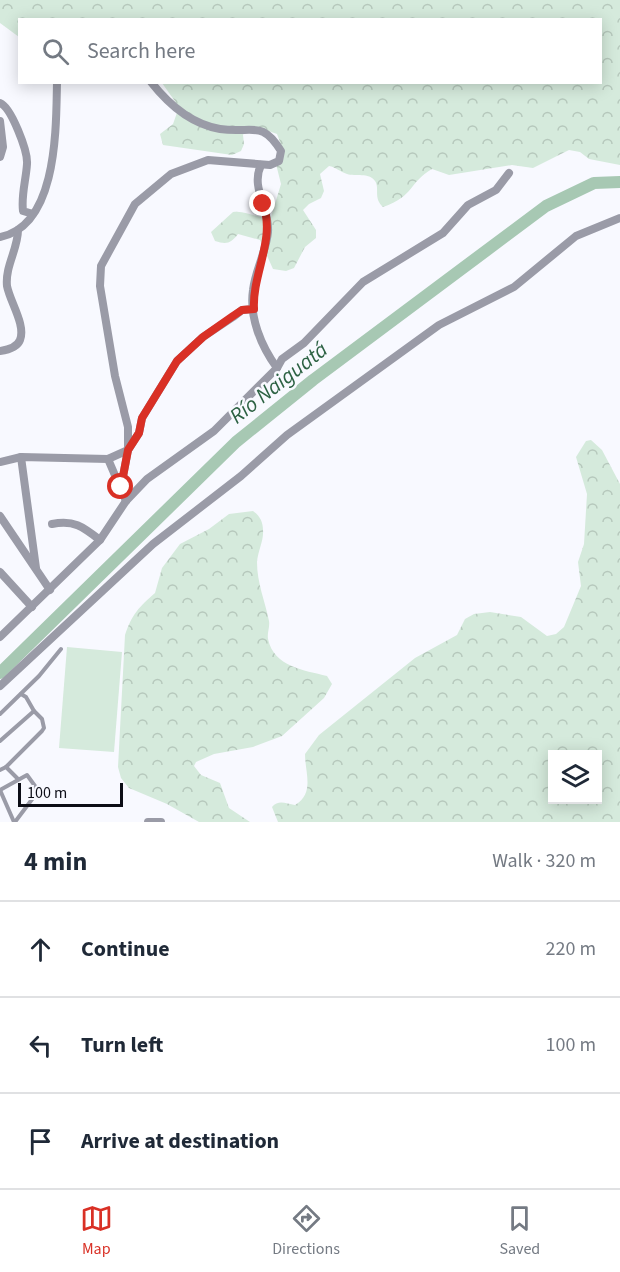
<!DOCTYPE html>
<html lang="en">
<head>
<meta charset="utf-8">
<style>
  body { margin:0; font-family:"Source Sans 3",sans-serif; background:#f6f6f7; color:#1f2937 }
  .controls { position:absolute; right:18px; bottom:18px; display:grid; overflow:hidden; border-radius:0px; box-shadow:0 3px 15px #0003 }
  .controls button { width:54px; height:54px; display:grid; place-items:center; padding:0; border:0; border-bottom:2px solid #e0e1e3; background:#fff; color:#1f2937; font:30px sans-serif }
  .scale { position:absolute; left:18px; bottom:15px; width:105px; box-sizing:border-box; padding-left:6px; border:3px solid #0c0d16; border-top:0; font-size:16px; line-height:21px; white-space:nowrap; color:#0c0d16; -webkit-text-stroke:4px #f8f9ff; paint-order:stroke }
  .stop { position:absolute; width:18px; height:18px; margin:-14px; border:4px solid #d93025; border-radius:50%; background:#fff }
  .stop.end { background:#d93025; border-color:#fff; box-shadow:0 2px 6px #0008 }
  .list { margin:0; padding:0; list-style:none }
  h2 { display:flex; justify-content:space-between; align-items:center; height:78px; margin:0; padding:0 24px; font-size:26px }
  h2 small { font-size:20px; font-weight:400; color:#747a83 }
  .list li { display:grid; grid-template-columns:39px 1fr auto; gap:18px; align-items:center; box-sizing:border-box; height:96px; padding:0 24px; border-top:2px solid #e0e1e3 }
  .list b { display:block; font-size:22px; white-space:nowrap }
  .list em { font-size:20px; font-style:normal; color:#747a83 }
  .icon { flex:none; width:33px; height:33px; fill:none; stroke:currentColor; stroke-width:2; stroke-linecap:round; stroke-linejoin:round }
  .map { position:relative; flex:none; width:620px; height:822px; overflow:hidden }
  .search { position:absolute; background:#fff; box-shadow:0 3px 15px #0003; left:18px; right:18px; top:18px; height:66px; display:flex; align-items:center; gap:15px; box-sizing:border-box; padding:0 21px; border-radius:0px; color:#747a83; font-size:22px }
  .sheet { height:366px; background:#fff }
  nav { display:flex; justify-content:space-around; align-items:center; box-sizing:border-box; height:84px; border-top:2px solid #e0e1e3; background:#fff; font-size:16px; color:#747a83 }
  nav a { display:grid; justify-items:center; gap:3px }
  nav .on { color:#d93025 }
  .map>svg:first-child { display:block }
  .forest { fill:url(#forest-crowns); fill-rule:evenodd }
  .park { fill:#d5eadc }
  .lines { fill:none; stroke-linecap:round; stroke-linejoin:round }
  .river { stroke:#a7c8b3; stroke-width:12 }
  .lane { stroke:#9a9ba7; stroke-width:4 }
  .street { stroke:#9a9ba7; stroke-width:8 }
  .route { stroke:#d93025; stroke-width:8 }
  .labels { text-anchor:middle; stroke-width:5; stroke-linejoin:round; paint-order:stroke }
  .water-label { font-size:22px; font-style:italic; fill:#2d6244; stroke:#f8f9ff }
</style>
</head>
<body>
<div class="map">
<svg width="620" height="822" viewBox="0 0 620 822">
  <defs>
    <pattern id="forest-crowns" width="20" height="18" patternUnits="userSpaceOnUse" patternTransform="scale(1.5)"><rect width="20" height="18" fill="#d5eadc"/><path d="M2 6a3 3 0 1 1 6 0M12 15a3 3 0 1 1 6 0" fill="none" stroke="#b6c8bc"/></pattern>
  </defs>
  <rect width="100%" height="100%" fill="#f8f9ff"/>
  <g class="forest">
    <path d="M0,0H620V165L589,159L580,152L569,150L533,168L512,165L449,175L432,169C409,182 415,196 383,207C373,198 380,188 375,181C369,172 355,177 347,174C340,172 336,167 329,166L320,174L324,191L321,198L309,204L303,210L316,230V238L305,247L294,268L286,271L273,269L260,240L238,234C231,243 227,245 215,241L211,232L233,212C247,210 258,220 271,217L281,184L276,164L280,142L277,134L260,128L246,130L243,135L244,144L241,151L232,155L163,145L160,134L173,124L179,107L162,83L600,82V20H20L19,37L0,23Z"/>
    <path d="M591,440L602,450L620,484V822H278L272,807C279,799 286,804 295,805C315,793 305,773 305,754L319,735L415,658L457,635L465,619L474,614L490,612L521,617L547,636L556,634L564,627L581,586L578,562L584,544L587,494L576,457L586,441ZM598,754V800H552V754Z"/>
    <path d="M253,511C260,516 263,522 263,530C264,540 258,551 257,562C257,583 265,601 269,621C270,627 267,633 268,639C274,667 304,670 327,676L332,684L324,698L282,736L253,747L214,754L196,762L194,766L201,775L220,783L229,808L250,822H199L167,804L129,788L121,778L118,767L125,635C132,614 139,607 155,593L162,568L180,544L209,529L229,514Z"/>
  </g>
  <path class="park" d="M67,647L122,652L114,752L59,748Z"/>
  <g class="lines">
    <path class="river" d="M0,673L236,442L313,380L546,206L594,183L620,182"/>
    <g class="lane">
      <path d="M21,694L26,697L34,711"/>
      <path d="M0,714L39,676L61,649"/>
      <path d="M0,741L34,711L42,719L44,728L42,731L6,767"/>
      <path d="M0,770L6,767L18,779"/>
      <path d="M0,790L27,775L35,786L36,794L15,822"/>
      <path d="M0,790L14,822"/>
    </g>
    <g class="street">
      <path d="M0,103C11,107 28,151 27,164C26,180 21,195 23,211L33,214"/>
      <path d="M0,121L3,147L0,157"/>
      <path d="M0,237C58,226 56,127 57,82"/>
      <path d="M0,351C7,350 17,348 20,340C26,325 10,302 7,286C5,266 18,249 18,230"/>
      <path d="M277,368L282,359L304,343L363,282L443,233L468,205L496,190L509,173"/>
      <path d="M128,450V427L115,376L100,286L101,266L135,204L171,174L208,160L270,165L279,161L281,151C261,119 253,134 220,129C191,124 169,105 151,82"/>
      <path d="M21,457L36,568"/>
      <path d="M108,459L126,501"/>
      <path d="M0,462L21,457L108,459L128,450"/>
      <path d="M121,487L128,450L139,433L142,418L177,361L203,337L233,317L242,310L254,309"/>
      <path d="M0,516L50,590"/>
      <path d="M52,524C74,520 82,526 100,540"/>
      <path d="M0,572L32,607"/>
      <path d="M0,637L100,540L126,501L147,479L214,431L277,368C261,346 249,317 253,290C255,271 266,252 268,232C270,208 250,188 261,165"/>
      <path d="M0,686L153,544L241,476L287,435L439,325L514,287L576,236L620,218"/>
      <path d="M148,822H161"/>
    </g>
  </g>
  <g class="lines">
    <path class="route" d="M121,487L128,450L139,433L142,418L177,361L203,337L233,316L242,310L254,309C252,274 276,239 263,204"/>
  </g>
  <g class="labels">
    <g class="water-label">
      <text transform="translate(278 382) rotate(-38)" y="8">Río Naiguatá</text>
    </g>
  </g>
</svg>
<div class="controls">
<button><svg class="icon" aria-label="layers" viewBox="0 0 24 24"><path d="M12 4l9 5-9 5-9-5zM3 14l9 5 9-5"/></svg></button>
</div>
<div class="scale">100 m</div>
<div class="stop" style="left:121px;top:487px"></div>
<div class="stop end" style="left:263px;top:204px"></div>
<div class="search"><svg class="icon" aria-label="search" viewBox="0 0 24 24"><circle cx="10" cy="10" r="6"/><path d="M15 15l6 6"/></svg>Search here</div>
</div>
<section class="sheet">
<h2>4 min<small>Walk · 320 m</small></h2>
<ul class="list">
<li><svg class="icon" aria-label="ahead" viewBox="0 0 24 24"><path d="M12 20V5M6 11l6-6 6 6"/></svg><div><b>Continue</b></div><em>220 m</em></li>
<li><svg class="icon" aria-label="left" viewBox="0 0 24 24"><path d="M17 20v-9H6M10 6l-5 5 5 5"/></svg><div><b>Turn left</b></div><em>100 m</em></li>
<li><svg class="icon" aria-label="arrive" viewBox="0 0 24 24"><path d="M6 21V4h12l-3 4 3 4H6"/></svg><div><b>Arrive at destination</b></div></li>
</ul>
</section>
<nav>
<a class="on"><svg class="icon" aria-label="map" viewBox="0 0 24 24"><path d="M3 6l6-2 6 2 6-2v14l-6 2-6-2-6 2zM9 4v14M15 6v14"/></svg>Map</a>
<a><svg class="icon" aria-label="directions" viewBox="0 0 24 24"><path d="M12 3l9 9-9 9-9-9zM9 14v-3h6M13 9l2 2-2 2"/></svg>Directions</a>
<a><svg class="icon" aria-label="saved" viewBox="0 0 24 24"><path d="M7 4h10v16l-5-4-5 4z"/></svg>Saved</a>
</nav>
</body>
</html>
